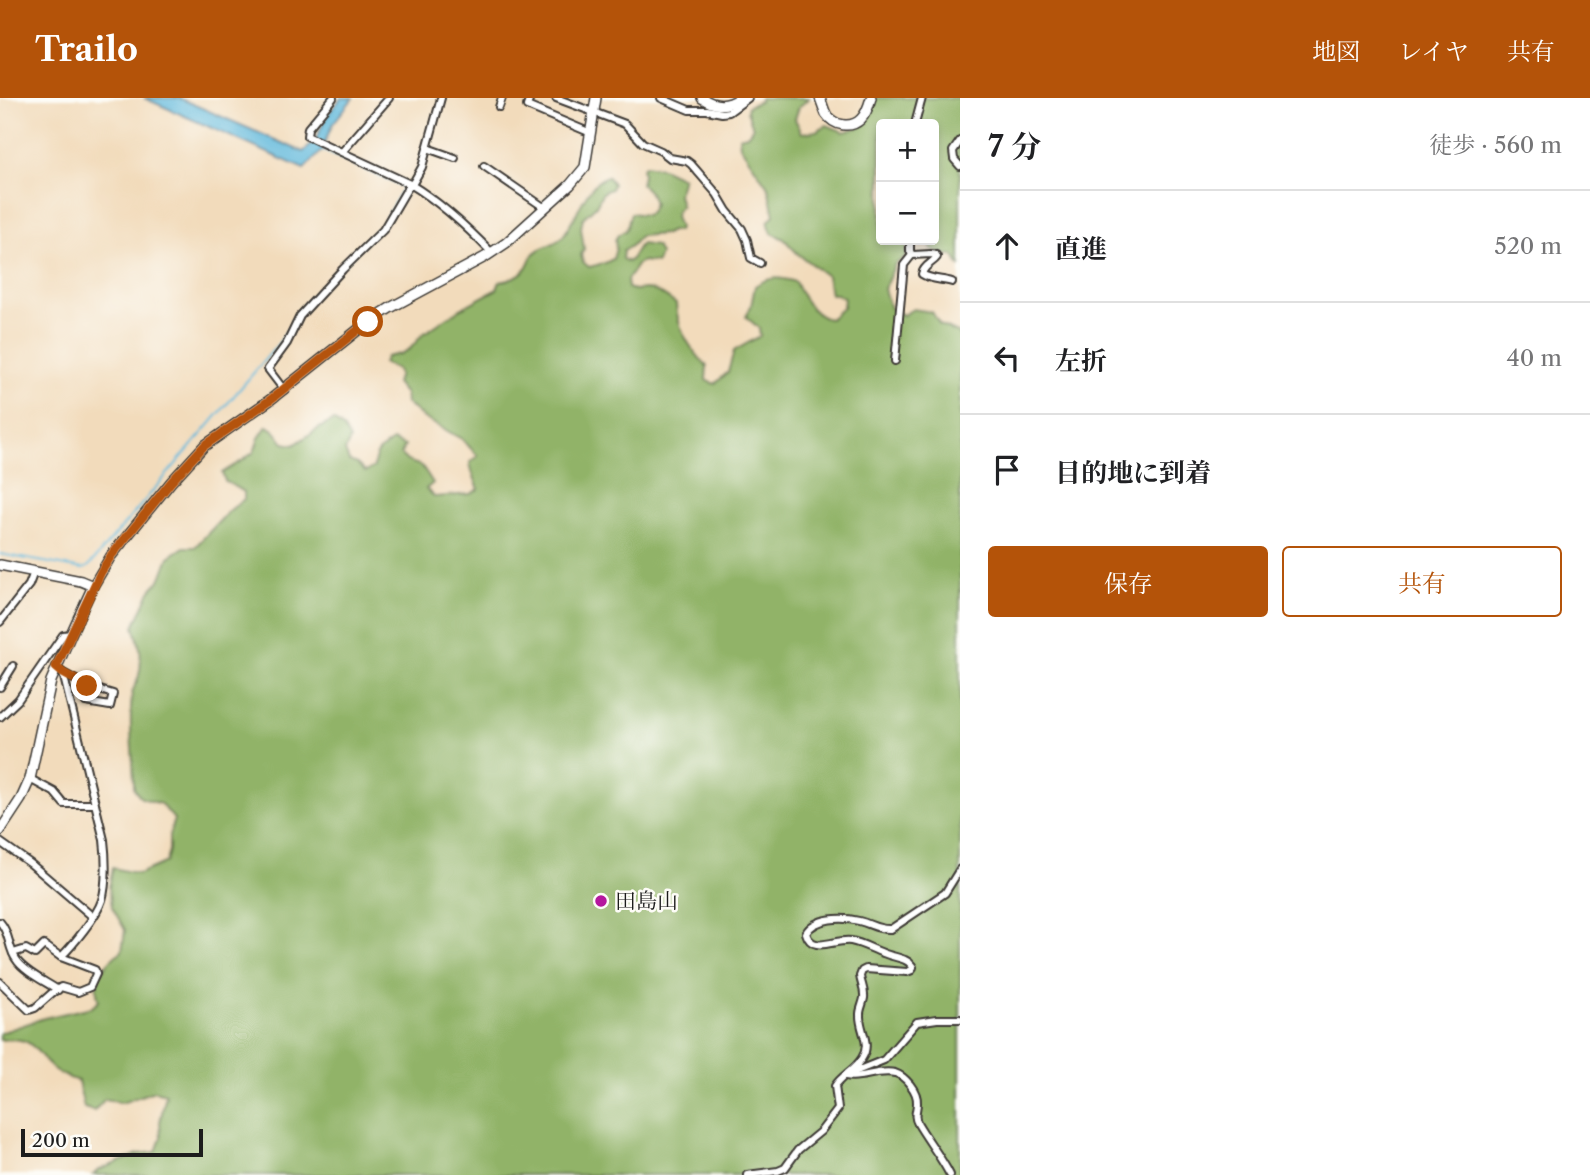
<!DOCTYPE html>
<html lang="ja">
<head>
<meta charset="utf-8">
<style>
  body { margin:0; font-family:"Libre Caslon Text","Noto Serif JP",serif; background:#f6f6f6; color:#202124 }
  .controls { position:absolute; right:21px; top:21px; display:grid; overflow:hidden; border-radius:7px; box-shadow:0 4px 10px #0003 }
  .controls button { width:63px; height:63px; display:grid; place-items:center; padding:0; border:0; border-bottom:2px solid #e0e0e0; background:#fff; color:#202124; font:35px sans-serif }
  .scale { position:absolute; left:21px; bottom:18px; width:182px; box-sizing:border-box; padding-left:7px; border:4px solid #1c1c1c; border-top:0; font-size:19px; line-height:24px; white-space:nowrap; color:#1c1c1c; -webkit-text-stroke:5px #fdfcf7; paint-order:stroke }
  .stop { position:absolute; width:21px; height:21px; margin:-16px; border:5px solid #b45309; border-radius:50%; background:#fff }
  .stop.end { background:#b45309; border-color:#fff; box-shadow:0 2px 7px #0008 }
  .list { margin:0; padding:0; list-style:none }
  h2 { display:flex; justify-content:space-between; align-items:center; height:91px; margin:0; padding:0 28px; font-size:30px }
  h2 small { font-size:23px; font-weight:400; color:#757577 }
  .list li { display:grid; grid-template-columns:46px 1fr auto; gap:21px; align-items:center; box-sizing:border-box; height:112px; padding:0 28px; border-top:2px solid #e0e0e0 }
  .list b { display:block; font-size:26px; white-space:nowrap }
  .list em { font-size:23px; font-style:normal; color:#757577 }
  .actions { display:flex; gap:14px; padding:21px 28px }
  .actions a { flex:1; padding:16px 0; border:2px solid #b45309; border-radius:7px; text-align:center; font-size:24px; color:#b45309 }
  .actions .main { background:#b45309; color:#fff }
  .icon { flex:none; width:38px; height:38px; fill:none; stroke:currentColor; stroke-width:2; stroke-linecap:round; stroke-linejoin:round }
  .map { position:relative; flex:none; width:960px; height:1077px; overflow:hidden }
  header { display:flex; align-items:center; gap:42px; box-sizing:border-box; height:98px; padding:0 35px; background:#b45309; color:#fff }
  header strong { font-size:33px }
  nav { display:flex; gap:38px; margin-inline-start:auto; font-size:24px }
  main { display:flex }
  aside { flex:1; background:#fff }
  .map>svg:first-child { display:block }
  .forest { fill:#91b368; stroke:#566842; stroke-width:2 }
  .water { fill:#5eb8db; stroke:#3d6a7c; stroke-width:2 }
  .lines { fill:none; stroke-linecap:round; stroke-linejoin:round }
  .stream { stroke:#5eb8db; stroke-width:2 }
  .street-casing { stroke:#3c3934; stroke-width:10 }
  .secondary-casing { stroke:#3c3934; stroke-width:12 }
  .street { stroke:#fff; stroke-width:6 }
  .secondary { stroke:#fff; stroke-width:9 }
  .route { stroke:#b45309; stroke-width:9 }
  .poi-dot { fill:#b5179e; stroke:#fdfcf7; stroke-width:2.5 }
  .labels { text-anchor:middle; stroke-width:5; stroke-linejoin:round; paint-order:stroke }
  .poi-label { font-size:21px; fill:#1c1c1c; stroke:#fdfcf7; text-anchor:start }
</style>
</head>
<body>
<header>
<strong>Trailo</strong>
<nav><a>地図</a><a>レイヤ</a><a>共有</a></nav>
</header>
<main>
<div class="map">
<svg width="960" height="1077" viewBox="0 0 960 1077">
  <rect width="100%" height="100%" fill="#fdfcf7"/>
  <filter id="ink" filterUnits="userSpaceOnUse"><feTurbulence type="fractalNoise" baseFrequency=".0143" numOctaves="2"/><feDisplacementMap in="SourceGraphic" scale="14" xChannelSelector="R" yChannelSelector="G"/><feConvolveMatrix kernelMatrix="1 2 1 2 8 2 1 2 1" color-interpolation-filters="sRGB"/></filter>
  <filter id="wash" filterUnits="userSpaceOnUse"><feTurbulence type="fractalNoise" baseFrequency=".00686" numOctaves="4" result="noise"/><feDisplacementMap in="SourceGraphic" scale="28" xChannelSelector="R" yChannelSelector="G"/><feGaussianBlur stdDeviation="1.57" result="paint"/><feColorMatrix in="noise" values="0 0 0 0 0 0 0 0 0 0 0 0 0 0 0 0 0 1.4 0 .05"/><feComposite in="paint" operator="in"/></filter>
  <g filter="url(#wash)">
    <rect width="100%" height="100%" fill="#f2dbbb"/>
    <path class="forest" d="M760,0H809L799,9L795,21L802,35L816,33L827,27L844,34L860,29L876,0H960V169L954,158L939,155L931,150V142H934V26H881V142H907L906,159L895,166L884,191L890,210L903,217L913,211L932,214L940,227L960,236V1077H93L97,1073L138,1056L156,1054L161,1039L160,1024L166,996L154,993L122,1005L105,1001L94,1013L84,1010L78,983C69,980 60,977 52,970C32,950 34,938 0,942V935L44,920L92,909L99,903C91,883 105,864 122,853L125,832L112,809L109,789L113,770L139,776L166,764L169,752V738L174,721L161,706L141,700L134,690C134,659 128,629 132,598C132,590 138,584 139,577C143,561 140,545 134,529L150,493L161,480L169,459L184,449H195L229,413L244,401V394L225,383L222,375L243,362L254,354L259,340L267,328L273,331L284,345L294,347C307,339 319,328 334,323L344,331L350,342L345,353L349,363L357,366L365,374L374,369C374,355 382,350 393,343L405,348L401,357L407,363L422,368L433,385L426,391L435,399L470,396L479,391L472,374L470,365L478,358L462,341L425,321L406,305L405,296L396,285L399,276L396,271L383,265L386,259L400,256L410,251L423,236L460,211L497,191L500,183C510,182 523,177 527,168C529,165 530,161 532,158C539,147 556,148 563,138C577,120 585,87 607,78L613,86L611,91L603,94L596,108L583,120L581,130L584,151L581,157L583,164L589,169L605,165L613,161L616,150L615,142L618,137L626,132L631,115L646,117L650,114L654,105L650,95L641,86L643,77L642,70L646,67L662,70L683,80L678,96L681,108C673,115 674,119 679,128L678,133H672L665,136L640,138L631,148L623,153L622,161L628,164C634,159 635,152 641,146L656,148L660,156L657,165L643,163L638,166L627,182L628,190C635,193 638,192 645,191C656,191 668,200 676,206C677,231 690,251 707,268L706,282L715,286L728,274L734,253L760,238L759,230L746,219L751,208L755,188C769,178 780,179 795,184C802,199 813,219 830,221L843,209L844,200L836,196H830L827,178L798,156L784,141L772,135L768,124L774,117L768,89L740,48L739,39L747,37L753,30L747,13L748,8L760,3Z"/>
    <path class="water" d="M144,0H179L303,54C318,43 318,34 326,20C330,13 336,6 341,0H353L332,27L321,54L304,71Z"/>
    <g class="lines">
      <g class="stream">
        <path d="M322,52L402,88L403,90L383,125L344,166"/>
        <path d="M0,456L83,471L88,469L280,244L303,208L338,172"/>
      </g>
    </g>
  </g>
  <g filter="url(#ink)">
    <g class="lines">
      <defs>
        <g id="street">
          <path d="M333,0L308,30L307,38L410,86C440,104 468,130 492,155"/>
          <path d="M530,0L527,8L591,35"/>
          <path d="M556,0L625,26L643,45L661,53L670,60L687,63L691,66L717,96L727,113L742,131L747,142L751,160L760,165"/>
          <path d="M661,0L689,12H707L722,15L729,14L748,0"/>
          <path d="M499,9L502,0"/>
          <path d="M915,26L922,0"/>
          <path d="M960,43L953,53L954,61L960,68"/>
          <path d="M427,50L455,60"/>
          <path d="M342,54L389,0"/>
          <path d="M484,68L545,110"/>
          <path d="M910,142V153L912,157"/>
          <path d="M895,263L904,167L912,157L931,156L936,157L937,159C933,165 924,167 922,176C931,182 942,181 952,184"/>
          <path d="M284,292L268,271L287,245L300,218L343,171L383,132L410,86L413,85L422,69L441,0"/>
          <path d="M0,524L29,487L34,474"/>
          <path d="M63,575L87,588L113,596L110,608L86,604L87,588"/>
          <path d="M0,589L13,568"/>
          <path d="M0,619L18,602L63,537L71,536"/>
          <path d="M30,681L54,694L64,706H95"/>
          <path d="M0,744L31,766L93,819"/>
          <path d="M0,824C10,835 8,850 16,861C23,873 46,884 58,892"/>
          <path d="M13,855L26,851L35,856L44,847L61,859"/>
          <path d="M0,884L29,912L35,910L52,895L61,889L78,894L90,889L96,876L95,872L61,859C73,847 97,818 102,802C107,786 106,758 104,742L63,575L56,569"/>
          <path d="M849,976L884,962L917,924L937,921H960"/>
          <path d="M846,978C860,982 877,971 895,975C905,978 918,993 917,1005C917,1013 913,1017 918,1026C928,1043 941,1059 950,1077"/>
          <path d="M747,1077L778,1073L785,1070L798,1052L821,1033L838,1011L835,988C842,977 855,972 862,960C872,945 859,932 860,916C860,911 863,906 864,900C865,892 861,886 860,878L862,873L866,871L907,874L912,872L913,869C910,865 910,864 905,862C898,859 890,858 883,855C872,851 862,845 851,843C836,840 812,857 806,835C815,819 843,819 859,823C872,826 877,832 891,831L945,795L960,771"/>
        </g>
        <g id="secondary">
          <path d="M702,0C715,9 727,9 740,0"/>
          <path d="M820,0C822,5 824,12 826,16C834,28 851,31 861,21C867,15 869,7 871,0"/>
          <path d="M0,467L81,483L93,488"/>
          <path d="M0,733L21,701L30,681L51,583L71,536L93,488L111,458L171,384L204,348L270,302L368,224L390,210L485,159L506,145L570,87L585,69L596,0"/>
        </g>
      </defs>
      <use href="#street" class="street-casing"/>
      <use href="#secondary" class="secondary-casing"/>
      <use href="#street" class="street"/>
      <use href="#secondary" class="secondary"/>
    </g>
  </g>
  <g class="lines" filter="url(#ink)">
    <path class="route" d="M87,588L63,575L56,569L101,474L111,458L171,384L204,348L270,302L368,224"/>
  </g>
  <circle class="poi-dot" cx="601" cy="803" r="7"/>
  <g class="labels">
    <g class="poi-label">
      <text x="615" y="810">田島山</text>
    </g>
  </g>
</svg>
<div class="controls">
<button>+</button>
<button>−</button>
</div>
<div class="scale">200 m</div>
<div class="stop" style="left:368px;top:224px"></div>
<div class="stop end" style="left:87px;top:588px"></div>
</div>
<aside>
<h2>7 分<small>徒歩 · 560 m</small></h2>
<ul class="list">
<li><svg class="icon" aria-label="ahead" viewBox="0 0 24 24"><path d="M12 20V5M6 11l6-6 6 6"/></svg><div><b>直進</b></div><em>520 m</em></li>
<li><svg class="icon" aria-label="left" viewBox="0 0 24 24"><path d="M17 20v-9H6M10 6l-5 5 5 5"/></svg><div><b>左折</b></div><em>40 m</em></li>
<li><svg class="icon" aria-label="arrive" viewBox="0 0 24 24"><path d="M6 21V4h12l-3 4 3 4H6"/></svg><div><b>目的地に到着</b></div></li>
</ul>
<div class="actions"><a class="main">保存</a><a>共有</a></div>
</aside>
</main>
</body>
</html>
